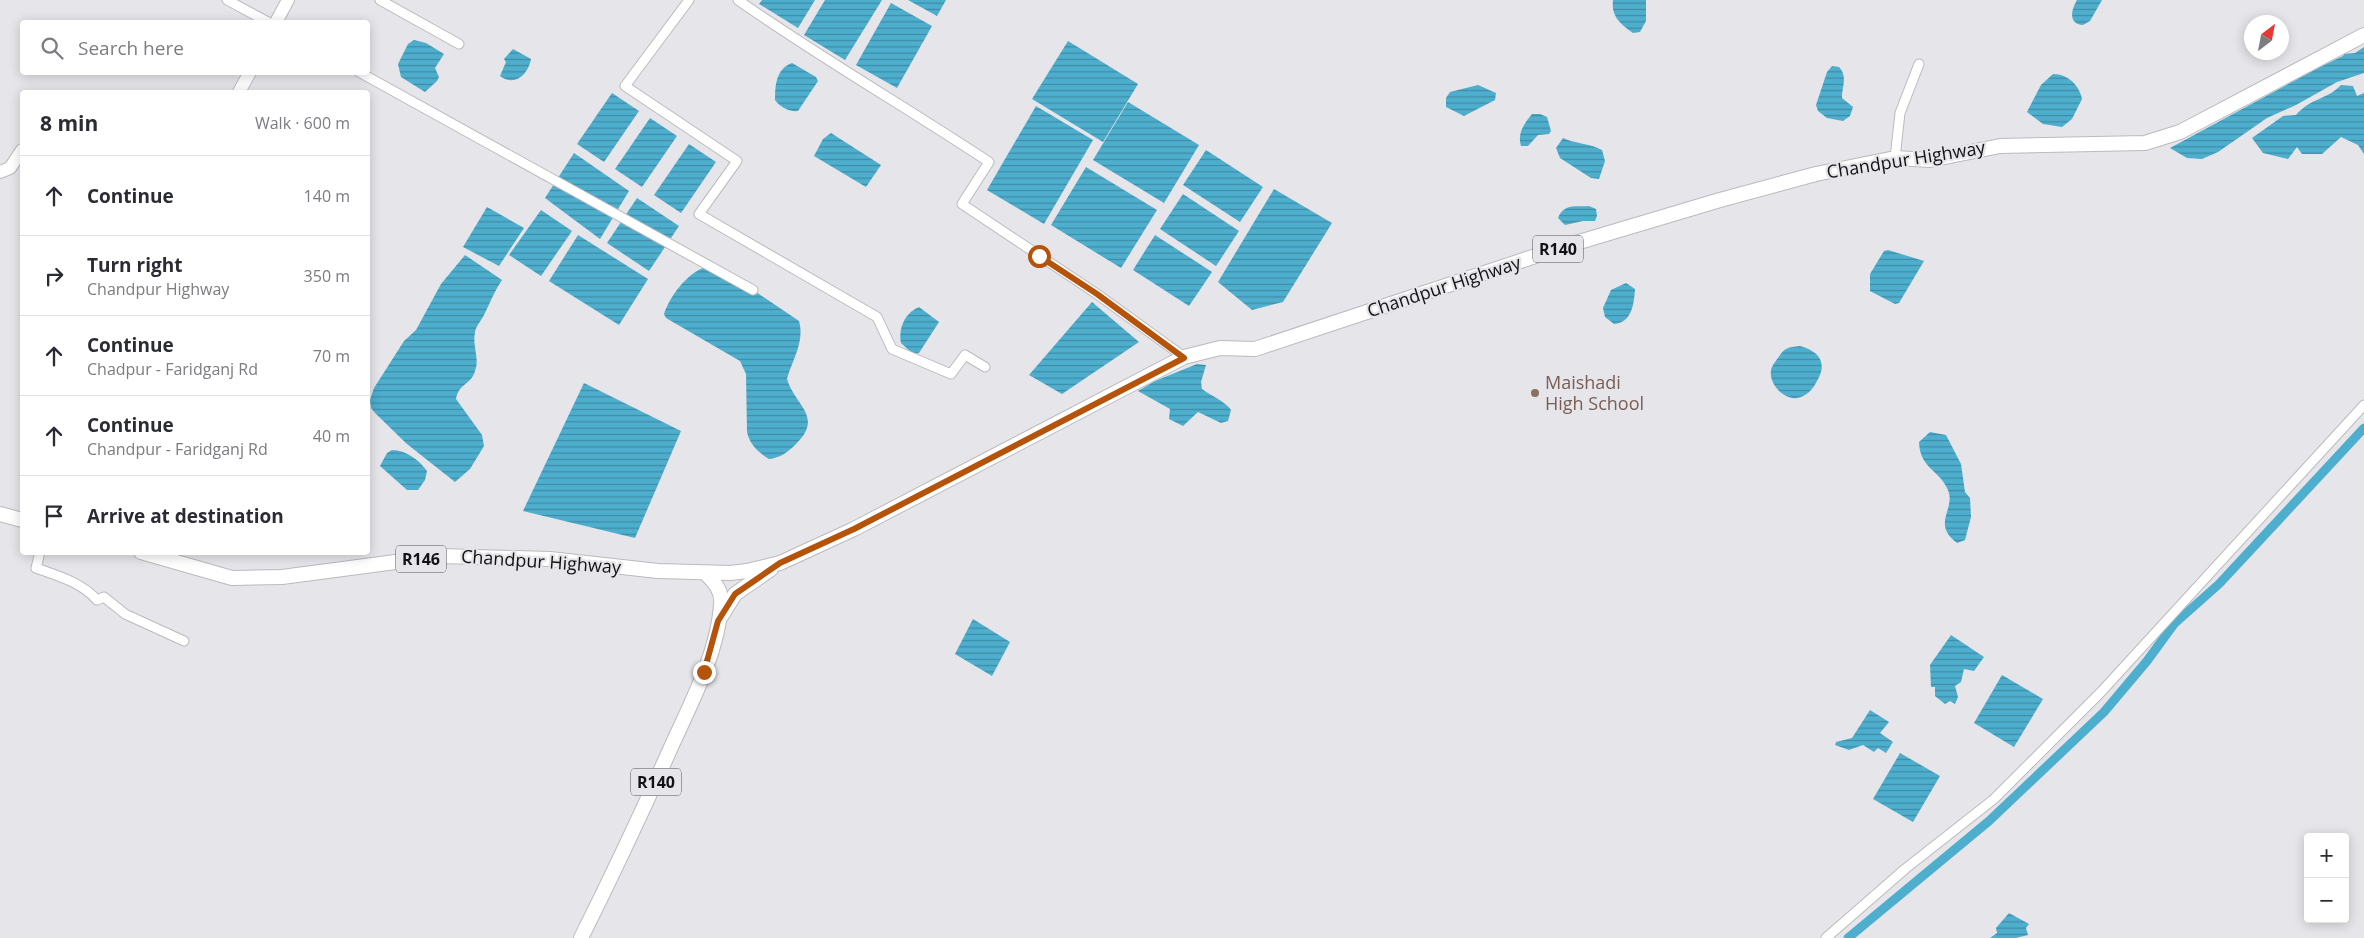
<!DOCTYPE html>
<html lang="en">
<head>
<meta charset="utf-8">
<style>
  body { margin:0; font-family:"Open Sans",sans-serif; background:#f2f2f3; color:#2b2b33 }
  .controls { position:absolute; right:15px; bottom:15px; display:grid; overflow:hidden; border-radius:5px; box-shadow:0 2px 12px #0003 }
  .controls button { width:45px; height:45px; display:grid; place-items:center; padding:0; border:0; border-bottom:1px solid #e1e1e2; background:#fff; color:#2b2b33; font:25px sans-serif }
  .compass { position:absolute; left:2244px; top:15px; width:45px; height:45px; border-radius:50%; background:#fff; box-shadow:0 2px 12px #0003; rotate:32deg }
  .stop { position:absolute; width:15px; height:15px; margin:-11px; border:4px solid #b45309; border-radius:50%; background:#fff }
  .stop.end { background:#b45309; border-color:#fff; box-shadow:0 1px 5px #0008 }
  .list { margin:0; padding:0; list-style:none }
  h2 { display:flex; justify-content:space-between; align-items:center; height:65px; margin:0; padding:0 20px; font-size:21px }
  h2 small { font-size:16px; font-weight:400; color:#7c7c81 }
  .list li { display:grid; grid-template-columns:32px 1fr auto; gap:15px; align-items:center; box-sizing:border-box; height:80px; padding:0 20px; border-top:1px solid #e1e1e2 }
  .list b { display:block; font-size:19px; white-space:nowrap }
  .list p { margin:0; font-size:16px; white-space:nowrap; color:#7c7c81 }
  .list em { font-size:16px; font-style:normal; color:#7c7c81 }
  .icon { flex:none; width:28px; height:28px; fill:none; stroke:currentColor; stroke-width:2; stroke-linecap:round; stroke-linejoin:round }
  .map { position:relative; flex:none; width:2364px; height:938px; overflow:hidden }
  .search { position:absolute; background:#fff; box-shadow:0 2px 12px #0003; left:20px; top:20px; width:350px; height:55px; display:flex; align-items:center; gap:12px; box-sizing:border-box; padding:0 18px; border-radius:5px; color:#7c7c81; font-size:19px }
  .panel { position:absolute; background:#fff; box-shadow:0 2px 12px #0003; left:20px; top:90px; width:350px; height:465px; border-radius:5px }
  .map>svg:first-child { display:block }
  .water { fill:url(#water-rules) }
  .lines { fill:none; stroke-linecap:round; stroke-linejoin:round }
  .canal { stroke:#4eaecd; stroke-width:9 }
  .street-casing { stroke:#bababf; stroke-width:11 }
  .secondary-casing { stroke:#bababf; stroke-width:14 }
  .primary-casing { stroke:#bababf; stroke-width:16 }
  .street { stroke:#fff; stroke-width:9 }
  .secondary { stroke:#fff; stroke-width:12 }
  .primary { stroke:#fff; stroke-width:14 }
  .route { stroke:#b45309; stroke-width:6 }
  .education-dot { fill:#8d6e63; stroke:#e5e5ea; stroke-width:2 }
  .labels { text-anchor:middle; stroke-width:4.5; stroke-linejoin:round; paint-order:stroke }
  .shield { fill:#e5e5ea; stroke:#515154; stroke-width:1 }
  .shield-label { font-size:16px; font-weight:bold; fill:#121214 }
  .street-label { font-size:18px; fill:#121214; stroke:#e5e5ea }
  .education-label { font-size:18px; fill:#785e54; stroke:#e5e5ea; text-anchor:start }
</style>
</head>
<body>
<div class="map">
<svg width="2364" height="938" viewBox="0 0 2364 938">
  <defs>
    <pattern id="water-rules" width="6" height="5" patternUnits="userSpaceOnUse" patternTransform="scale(1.25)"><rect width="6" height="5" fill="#4eaecd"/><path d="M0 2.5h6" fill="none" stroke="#3f8ca5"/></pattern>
  </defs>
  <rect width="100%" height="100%" fill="#e5e5ea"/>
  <g class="water">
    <path d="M762,0H815L798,28L759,4Z"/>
    <path d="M825,0H882L845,60L804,35Z"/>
    <path d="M908,0H946L937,16Z"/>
    <path d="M1613,0H1646V21L1640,32L1633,33C1620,24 1611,16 1613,0Z"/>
    <path d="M2077,0H2102L2090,21L2083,25C2068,24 2071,10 2077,0Z"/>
    <path d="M891,3L932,26L897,88L856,65Z"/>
    <path d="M414,40L426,43L444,54L435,68L439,77L437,81L425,92L401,77L398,64L408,44Z"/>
    <path d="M1068,41L1138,84L1103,142L1032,99Z"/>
    <path d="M2364,47V73L2337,82L2296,105L2267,118L2218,152L2202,159L2187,158L2170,148L2320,67L2343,56L2344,54L2355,53Z"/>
    <path d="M513,49L531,59C528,75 515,87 500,76L506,62L504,59Z"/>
    <path d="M792,63L816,77L818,81L798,111C789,112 780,107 775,100C775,85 776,69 792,63Z"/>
    <path d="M1832,66L1839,67C1848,77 1842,86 1842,98L1853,107L1850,116L1843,121L1827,118L1818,111L1816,105L1827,72Z"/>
    <path d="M2053,74C2068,74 2079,85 2082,99L2072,119L2062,127L2043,124L2027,112L2041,85Z"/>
    <path d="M1478,85L1496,93L1495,100L1464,116L1446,107V98L1450,92Z"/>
    <path d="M2341,85L2353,86L2357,96L2364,93V154L2358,145L2341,137L2322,154H2302L2297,147L2288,159L2263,153L2252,138L2283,116L2296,115C2312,97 2327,100 2341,85Z"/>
    <path d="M612,93L639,111L604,162L577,144Z"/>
    <path d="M1128,102L1199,145L1164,203L1093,160Z"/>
    <path d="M1036,106L1093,140L1044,224L987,190Z"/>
    <path d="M1532,114H1540L1547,117L1551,131L1549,134L1538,135L1528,146H1521C1517,133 1524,124 1532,114Z"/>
    <path d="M650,118L677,136L642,187L615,169Z"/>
    <path d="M831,133L881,165L866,187L814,156L823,139Z"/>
    <path d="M1563,138C1576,144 1589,143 1602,150L1605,161L1599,179L1591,178L1560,158L1556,148Z"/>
    <path d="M689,144L716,162L681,213L654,195Z"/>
    <path d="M1206,150L1263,187L1240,222L1183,185Z"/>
    <path d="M574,153L629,191L600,239L545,198Z"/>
    <path d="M1086,167L1157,210L1121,268L1051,225Z"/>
    <path d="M1274,189L1332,223L1283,302L1252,310L1218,282Z"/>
    <path d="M1183,194L1239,231L1216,266L1160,229Z"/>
    <path d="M637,198L679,226L649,271L607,243Z"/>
    <path d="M1589,206L1596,209L1597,216L1595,221H1583L1565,225L1558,218C1564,203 1575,207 1589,206Z"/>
    <path d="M487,207L524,228L499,266L463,247Z"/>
    <path d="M541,210L572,231L541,276L509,255Z"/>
    <path d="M578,235L648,279L619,325L549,281Z"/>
    <path d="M1155,235L1212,272L1189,306L1133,270Z"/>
    <path d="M1888,250L1924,261L1899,303L1895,304L1870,291V274L1884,251Z"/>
    <path d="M465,255L502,280C494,292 490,303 484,315C481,321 476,326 475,332C472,346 480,359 475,371C471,385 459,383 456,399L482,435L484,446L470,469L455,482L407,444L376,414L371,408L370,400L374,388L404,341L416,330L441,284Z"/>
    <path d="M703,268L753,290L799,321C805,342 792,360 787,379C795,406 824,416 796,444C788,452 780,458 769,459C758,452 750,445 747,432L746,374L740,361L666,318L664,314C670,296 686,275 703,268Z"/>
    <path d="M1626,283L1635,289C1634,303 1632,323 1614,324L1605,317L1603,308L1611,290Z"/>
    <path d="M1092,302L1139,342L1062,394L1029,375Z"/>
    <path d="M919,307L939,322L919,353L913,354L901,343C898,328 905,313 919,307Z"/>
    <path d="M1800,346C1819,351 1828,363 1817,381C1813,389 1806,397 1797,398C1784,400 1769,384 1771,371C1771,367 1775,362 1778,358C1784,348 1788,347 1800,346Z"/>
    <path d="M1197,364L1206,365L1201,382L1202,389C1211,396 1225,401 1231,410L1228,421L1221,423L1198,412L1183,426L1169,419L1170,409L1138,391L1155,381Z"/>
    <path d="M584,383L681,431L635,538L523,511Z"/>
    <path d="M1930,432L1946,435L1961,464L1965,492L1970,498L1971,517L1965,540L1957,543C1931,523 1956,510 1948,490C1939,469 1920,469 1919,442Z"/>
    <path d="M392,450C406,450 419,460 427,471L425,480L418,490H407L380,466L387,453Z"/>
    <path d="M973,619L1010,642L992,676L955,654Z"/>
    <path d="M1951,635L1984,657L1974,671L1964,669L1961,682L1955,686L1958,697L1955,704L1950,701L1945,704L1935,696V687H1931L1930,665Z"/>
    <path d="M2002,675L2043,699L2014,747L1974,723Z"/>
    <path d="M1870,710L1889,722L1880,733L1893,742L1886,753L1878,748L1874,752L1863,745L1849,750L1835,745L1836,742L1852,738Z"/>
    <path d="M1900,753L1940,776L1913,822L1873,799Z"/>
    <path d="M2009,913L2029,924L2026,928L2028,935L2016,938H1990L1997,933L1996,928Z"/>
  </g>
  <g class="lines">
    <path class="canal" d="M1848,938L1989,821L2104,712L2147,661L2174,624L2219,584L2364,428"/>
    <defs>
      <g id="street">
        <path d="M227,0L268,22"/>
        <path d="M380,0L459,44"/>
        <path d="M689,0L625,86L737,161L699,214L877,317L892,349L951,374L965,355L985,367"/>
        <path d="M738,0C819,57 906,107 989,162L962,204L1097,294L1184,357"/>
        <path d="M359,72L753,290"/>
        <path d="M1895,158L1900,113L1919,64"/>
        <path d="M40,552L36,568C58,576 81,582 97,600L104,597L125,614L184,641"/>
        <path d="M1826,938L1905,869L1994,799L2101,692L2364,405"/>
      </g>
      <g id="secondary">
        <path d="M276,22L288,0"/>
        <path d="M239,92L250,72"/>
        <path d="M0,172L10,168L22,150"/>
      </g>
      <g id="primary">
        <path d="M0,514L22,520"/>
        <path d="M141,552L232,578L282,577L441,556L550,559L658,571L730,573L747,571L780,563L854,529L1184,357L1220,348L1255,349L1569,245L1720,200L1816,174L1895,158L1930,160L2000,146L2145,143L2180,132L2364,35"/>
        <path d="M722,615L735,594L771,569"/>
        <path d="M581,938C613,874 643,810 672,745C692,701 717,654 721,606C723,592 715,582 705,573"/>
      </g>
    </defs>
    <use href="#street" class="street-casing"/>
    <use href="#secondary" class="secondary-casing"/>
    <use href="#primary" class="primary-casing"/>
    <use href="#street" class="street"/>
    <use href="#secondary" class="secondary"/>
    <use href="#primary" class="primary"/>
  </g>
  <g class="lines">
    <path class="route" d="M704,672L718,621L735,594L780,563L854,529L1184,358L1097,294L1039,256"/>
  </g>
  <circle class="education-dot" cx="1535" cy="393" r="5"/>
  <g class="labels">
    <g class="shield">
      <rect x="1533" y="235.5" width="50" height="27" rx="4"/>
      <rect x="396" y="545.5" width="50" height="27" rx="4"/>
      <rect x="631" y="768.5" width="50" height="27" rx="4"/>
    </g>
    <g class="shield-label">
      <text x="1558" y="255">R140</text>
      <text x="421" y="565">R146</text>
      <text x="656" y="788">R140</text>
    </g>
    <g class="street-label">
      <text transform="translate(1906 160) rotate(-9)" y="6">Chandpur Highway</text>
      <text transform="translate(1444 287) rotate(-18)" y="6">Chandpur Highway</text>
      <text transform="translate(541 562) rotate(4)" y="6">Chandpur Highway</text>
    </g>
    <g class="education-label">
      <text x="1545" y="389">Maishadi<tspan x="1545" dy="21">High School</tspan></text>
    </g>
  </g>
</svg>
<div class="controls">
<button>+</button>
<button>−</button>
</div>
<svg class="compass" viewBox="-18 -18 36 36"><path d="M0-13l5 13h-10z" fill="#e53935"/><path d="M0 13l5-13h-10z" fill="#7c7c81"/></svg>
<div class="stop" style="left:1039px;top:256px"></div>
<div class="stop end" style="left:704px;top:672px"></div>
<div class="search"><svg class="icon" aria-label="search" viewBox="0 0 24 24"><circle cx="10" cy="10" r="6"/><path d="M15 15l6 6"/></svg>Search here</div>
<section class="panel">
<h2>8 min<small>Walk · 600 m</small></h2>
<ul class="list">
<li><svg class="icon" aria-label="ahead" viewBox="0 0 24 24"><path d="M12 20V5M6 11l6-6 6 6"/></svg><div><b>Continue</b></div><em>140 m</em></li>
<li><svg class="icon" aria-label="right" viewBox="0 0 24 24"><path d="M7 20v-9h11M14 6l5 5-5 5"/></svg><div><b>Turn right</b><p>Chandpur Highway</p></div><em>350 m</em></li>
<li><svg class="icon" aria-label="ahead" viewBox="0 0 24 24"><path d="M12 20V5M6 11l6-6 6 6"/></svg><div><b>Continue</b><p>Chadpur - Faridganj Rd</p></div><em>70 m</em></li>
<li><svg class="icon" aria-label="ahead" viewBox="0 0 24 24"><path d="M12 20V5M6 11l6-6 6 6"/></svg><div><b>Continue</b><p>Chandpur - Faridganj Rd</p></div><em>40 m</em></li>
<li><svg class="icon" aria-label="arrive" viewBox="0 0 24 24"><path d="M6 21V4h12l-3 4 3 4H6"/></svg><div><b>Arrive at destination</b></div></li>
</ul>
</section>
</div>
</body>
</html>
